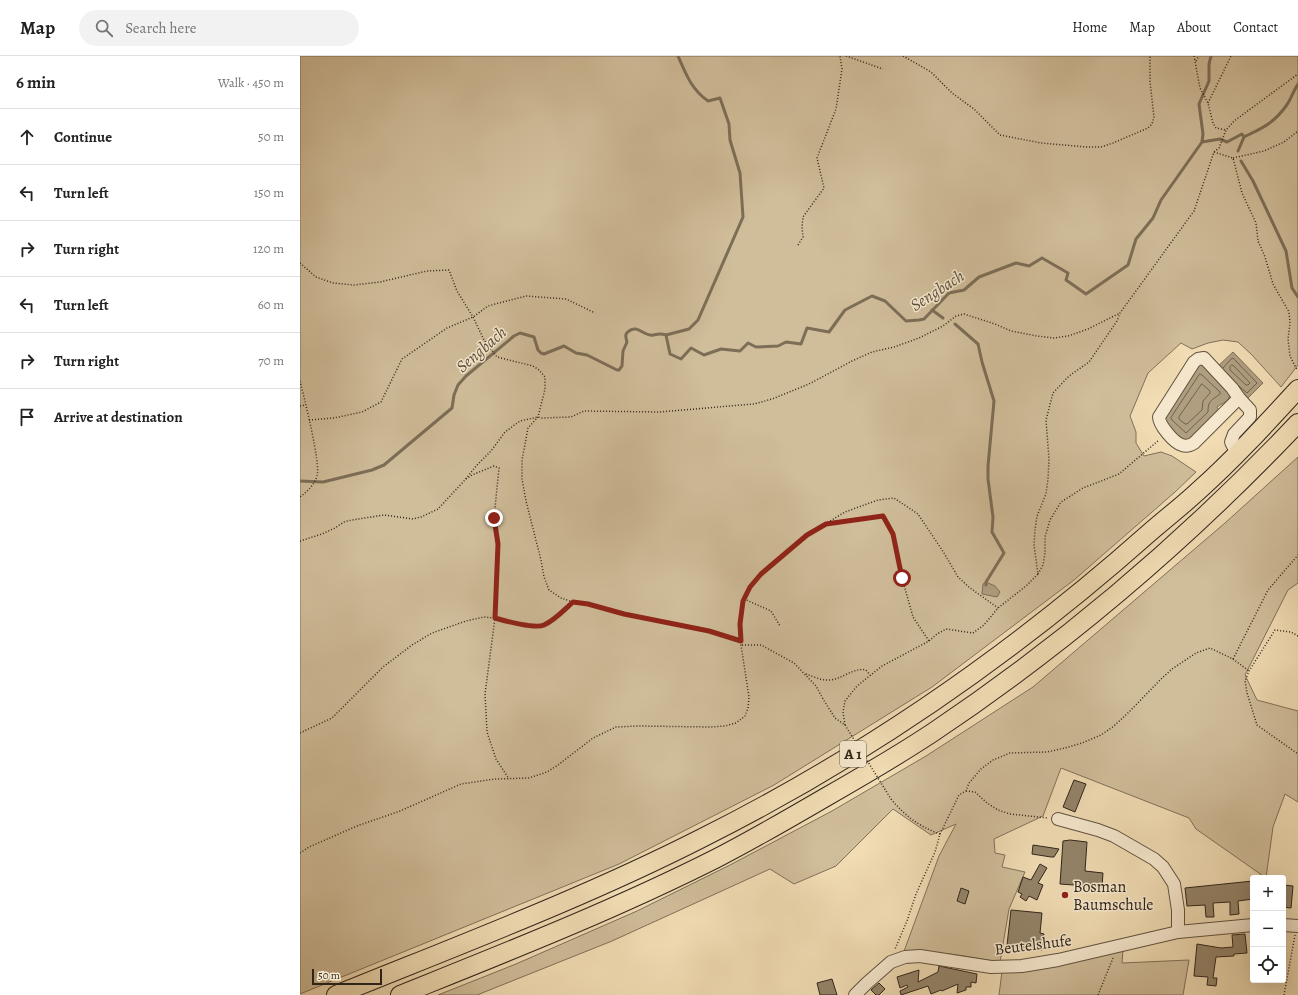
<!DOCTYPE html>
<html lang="en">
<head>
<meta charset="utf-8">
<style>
  body { margin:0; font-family:Alegreya,serif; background:#f2f2f2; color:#222 }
  .controls { position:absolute; right:12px; bottom:12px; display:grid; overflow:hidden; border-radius:4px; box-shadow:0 4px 16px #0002 }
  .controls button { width:36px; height:36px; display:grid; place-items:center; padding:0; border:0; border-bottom:1px solid #e0e0e0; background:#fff; color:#222; font:20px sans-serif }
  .scale { position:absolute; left:12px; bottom:10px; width:70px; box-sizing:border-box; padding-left:4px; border:2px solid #2f251a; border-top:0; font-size:11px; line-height:14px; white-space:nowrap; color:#2f251a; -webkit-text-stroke:3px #f6e8ce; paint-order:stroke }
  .stop { position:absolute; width:12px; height:12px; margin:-9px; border:3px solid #8f2418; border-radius:50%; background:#fff }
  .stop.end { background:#8f2418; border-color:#fff; box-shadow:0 1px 4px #0008 }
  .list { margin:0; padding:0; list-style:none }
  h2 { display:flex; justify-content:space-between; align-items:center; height:52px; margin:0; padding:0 16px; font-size:17px }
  h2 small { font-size:13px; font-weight:400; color:#767676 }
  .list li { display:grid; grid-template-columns:26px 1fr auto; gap:12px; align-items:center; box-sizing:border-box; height:56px; padding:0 16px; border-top:1px solid #e0e0e0 }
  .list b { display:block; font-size:15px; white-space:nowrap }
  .list em { font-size:13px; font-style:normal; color:#767676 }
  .icon { flex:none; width:22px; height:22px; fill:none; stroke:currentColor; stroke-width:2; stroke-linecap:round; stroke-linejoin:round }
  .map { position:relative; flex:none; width:998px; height:939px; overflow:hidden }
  header { display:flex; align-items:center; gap:24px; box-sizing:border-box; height:56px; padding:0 20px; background:#fff; border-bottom:1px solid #e0e0e0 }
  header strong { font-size:19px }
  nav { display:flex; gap:22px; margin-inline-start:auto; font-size:14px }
  .search { width:280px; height:36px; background:#f2f2f2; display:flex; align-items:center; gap:10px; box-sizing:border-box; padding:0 14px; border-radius:22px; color:#767676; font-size:15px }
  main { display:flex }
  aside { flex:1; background:#fff }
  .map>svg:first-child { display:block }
  .green { fill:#d0bd9a; stroke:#80715a }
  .water { fill:#af9e80; stroke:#7c6e57 }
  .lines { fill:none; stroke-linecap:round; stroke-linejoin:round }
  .shore { stroke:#6f624d; stroke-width:1 }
  .stream { stroke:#7c6e57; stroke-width:3 }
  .building { fill:#94846a; stroke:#2f251a }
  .minor-casing { stroke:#605340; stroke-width:14 }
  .highway-casing { stroke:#2f251a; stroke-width:20 }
  .path { stroke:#2f251a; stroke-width:1.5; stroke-dasharray:1 2; stroke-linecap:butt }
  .minor { stroke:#f6e8ce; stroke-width:12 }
  .highway { stroke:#f1dcb4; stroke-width:18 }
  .path-bridge { stroke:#2f251a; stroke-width:1.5; stroke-dasharray:1 2; stroke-linecap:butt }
  .route { stroke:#8f2418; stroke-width:5 }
  .poi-dot { fill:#8f2418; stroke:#f6e8ce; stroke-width:1.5 }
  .labels { text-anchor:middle; stroke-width:3; stroke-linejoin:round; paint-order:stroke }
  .shield { fill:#f6e8ce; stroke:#6b6050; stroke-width:1 }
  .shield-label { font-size:15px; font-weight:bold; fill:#2f251a }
  .poi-label { font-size:16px; fill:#2f251a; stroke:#f6e8ce; text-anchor:start }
  .street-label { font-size:16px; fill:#2f251a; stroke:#f6e8ce }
  .water-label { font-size:17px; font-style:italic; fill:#5c4f3e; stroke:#f6e8ce }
</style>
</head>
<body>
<header>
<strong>Map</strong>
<div class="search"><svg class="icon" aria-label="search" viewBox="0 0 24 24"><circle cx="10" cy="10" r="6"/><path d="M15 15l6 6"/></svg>Search here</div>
<nav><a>Home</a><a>Map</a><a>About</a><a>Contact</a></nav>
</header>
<main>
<aside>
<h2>6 min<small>Walk · 450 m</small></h2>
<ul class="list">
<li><svg class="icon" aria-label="ahead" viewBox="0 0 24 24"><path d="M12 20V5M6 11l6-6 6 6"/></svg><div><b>Continue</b></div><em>50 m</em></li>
<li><svg class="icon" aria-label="left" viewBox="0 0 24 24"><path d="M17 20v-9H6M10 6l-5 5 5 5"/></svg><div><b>Turn left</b></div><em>150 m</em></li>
<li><svg class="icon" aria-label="right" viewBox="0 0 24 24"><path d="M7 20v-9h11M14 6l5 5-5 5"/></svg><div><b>Turn right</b></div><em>120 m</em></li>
<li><svg class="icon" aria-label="left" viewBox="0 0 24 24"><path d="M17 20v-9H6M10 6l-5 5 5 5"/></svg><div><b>Turn left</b></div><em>60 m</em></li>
<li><svg class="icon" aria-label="right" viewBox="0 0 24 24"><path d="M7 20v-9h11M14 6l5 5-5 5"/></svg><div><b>Turn right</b></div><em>70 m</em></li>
<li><svg class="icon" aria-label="arrive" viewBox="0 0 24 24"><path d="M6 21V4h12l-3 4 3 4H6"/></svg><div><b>Arrive at destination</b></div></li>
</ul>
</aside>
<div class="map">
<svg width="998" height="939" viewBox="0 0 998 939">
  <rect width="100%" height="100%" fill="#f1dcb4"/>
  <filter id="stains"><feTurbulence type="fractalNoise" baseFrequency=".005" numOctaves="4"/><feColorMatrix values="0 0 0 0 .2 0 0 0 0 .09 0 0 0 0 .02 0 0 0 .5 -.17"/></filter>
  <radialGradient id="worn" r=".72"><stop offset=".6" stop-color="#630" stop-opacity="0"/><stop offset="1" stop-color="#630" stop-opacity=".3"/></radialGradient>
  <g class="green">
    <path d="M0,0H998V309L981,331L952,299L938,286L923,284L908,287L892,293L881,287L848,317L830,360L836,376V387L844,400L861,396L872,400L896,416L875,436L774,524L632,631L474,729L319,808L0,938Z"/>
    <path d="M998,401V527L988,534L945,619L957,644L998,655V746L985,738L973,771L966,822L896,773L889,762L761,712L743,760L694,783L695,797L705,799L702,811L725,816L709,853L700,906C668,901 635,893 603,898L639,800L656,768L631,779L593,753L536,810L494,828L470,813L312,885L177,939H138L216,908L337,855L430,809L532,755L626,700L733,631L925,467Z"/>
    <path d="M823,894L822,907L889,904L883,939H699L702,915Z"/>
  </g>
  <g class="water">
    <path d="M933,296L963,327L947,343L916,312Z"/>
    <path d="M902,307L930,337C930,345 923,347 917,351L920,357L891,385L880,384L862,360L894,310Z"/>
    <path d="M686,526L695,530L700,536L697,541L682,538L683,528Z"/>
  </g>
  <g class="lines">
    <g class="shore">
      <path d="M932,309L934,310L949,326L950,327L948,329H946L930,314V311Z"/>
      <path d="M923,312L931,303L933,302L957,327L947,337L939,330"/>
      <path d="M900,318L902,319L920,336V338C911,345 908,344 908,356L886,377L872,364L871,362Z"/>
      <path d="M902,328L910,335V337L903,345L902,354L887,368H885L879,363V361Z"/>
    </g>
    <g class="stream">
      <path d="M944,81C962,72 973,68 986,50C991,44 993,35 998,28"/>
      <path d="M902,86L903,78L899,48L909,25V8L911,0"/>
      <path d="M938,95L944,81"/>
      <path d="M941,105L953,125L986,195L992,232L998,241"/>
      <path d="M632,254L643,262"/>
      <path d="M655,268L678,288L682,306L694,345L688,410V423L693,461L692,476L704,497L686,526V529"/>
      <path d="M366,279L389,273L398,264L443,161L440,117L430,84L429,68L420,42L408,45C391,33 386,18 378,0"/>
      <path d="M0,425L23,426L72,414L84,409L152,352L154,339L158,329L166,320L214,280L220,277L234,281L238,294L241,297L244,298L264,290L276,297L287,299L317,314H319L322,310L323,295L327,286C326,282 324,278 329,275C337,269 342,278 350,279C356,280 357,276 366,279L370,298L381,303L391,292L404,299L421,293L440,295L448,287L456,291L478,290L486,286L501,288L507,272L529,276L545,254L572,240L585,245L606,265L619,264L624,263L649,237L664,234L679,221L716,207L729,210L742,202L768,217L766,224L786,238L828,209L836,183L853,162L861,144L902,86L920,83L927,86L942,78L944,81"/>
    </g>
  </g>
  <g class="building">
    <path d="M774,724L786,728L775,756L763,751Z"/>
    <path d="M770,784L787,786L785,815L803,817L802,831L760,828L763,785Z"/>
    <path d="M733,789L759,793L754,801H751L732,798Z"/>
    <path d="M740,808L747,812L738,827L743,829L737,844L729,840L726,845L720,841L722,838L718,836L723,821L731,824Z"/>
    <path d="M953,825V843L938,845L939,858L930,859V846L913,847L914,861H906L905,849L887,850L885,832Z"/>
    <path d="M983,829L993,830L991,852L983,851Z"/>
    <path d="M661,832L669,835L665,848L657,845Z"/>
    <path d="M711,854L742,857L740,877L744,878L742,894L707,889Z"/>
    <path d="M945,878L947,897L934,898V900L916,901L913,922H917L916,930L907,929L908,921L894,920L897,888L921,892L933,891L932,879Z"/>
    <path d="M639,910L677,918L676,927L671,926V931H666V934L657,937L658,928L642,935L641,934L631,938L628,930L601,939L600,935L608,931L607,929L600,932L597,921L619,914L618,926L638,916Z"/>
    <path d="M532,923L537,939H520L517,927Z"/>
    <path d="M579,927L585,933L579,939H576L571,934Z"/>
  </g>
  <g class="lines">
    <defs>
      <g id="minor">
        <path d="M904,302L932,332L939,342L894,387C891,389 887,391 882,389C874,387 859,369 859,361L894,306L898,303Z"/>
        <path d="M937,398L931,386L934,378L950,361V354L939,342"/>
        <path d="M758,763L798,774L814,780L854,803L863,811L874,828L878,854V876"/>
        <path d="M983,869L998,870"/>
        <path d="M555,939L567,927L591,906L605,901L620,900L691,911L722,910L758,904L878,876L953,869"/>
      </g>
      <g id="highway">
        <path d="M36,939C159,889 284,842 402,782C564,701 714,597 849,477C865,463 882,450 897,436C933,404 966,368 998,333"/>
        <path d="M100,939C207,896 314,854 417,802C454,783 490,762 526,741C561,721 597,700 632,677C765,588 888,483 998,367"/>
      </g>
    </defs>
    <use href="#minor" class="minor-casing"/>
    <use href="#highway" class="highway-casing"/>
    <g class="path">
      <path d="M546,0L583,13"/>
      <path d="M603,0L631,16L652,37L674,53L700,79L741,87L787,91H801L813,87L848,72L852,68L854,61L850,26V0"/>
      <path d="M894,0L900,32L908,47L913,67L916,72L926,74"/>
      <path d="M896,5L899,0"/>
      <path d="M908,47L931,0"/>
      <path d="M914,96L933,102L942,137L956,167L958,185L965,201L973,228L989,256L990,267L988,283L990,300L996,312L998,314"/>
      <path d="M933,102L964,95L984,86L998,75"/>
      <path d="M498,189L503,181L502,171L503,161L524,132L517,102L536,53L542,13L540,0"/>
      <path d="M0,207L16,221L33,227L54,229L80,226L127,215L149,214L157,235L173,261L184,284L197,301L233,310L239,314L245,321V333L238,361L228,372L222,404V423L226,445L241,504L244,521L249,534L261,542L273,546L288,548L324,558L409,575L441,585"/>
      <path d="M0,325C4,341 21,408 17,420C14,429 8,435 0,441"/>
      <path d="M0,350L6,349"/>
      <path d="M9,364L34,362L62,356L81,346L102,303L147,272L173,261L188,250L226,240L266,243L295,257"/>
      <path d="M166,423L172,419L194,410L199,412L194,462L199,488L197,536L195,562L185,638L187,676L196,703L209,723"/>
      <path d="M528,467L583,460L593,478L602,522L613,561L629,585"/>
      <path d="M0,485L22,478L35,472L44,466L52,464L84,459L113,463L121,461L138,453L164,425L177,409L191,395L205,376L220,365L238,361L242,362L271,361L284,355L359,356L454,348L472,343L509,328L552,305L572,296L594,291L619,282L643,270L656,260L664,258L695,268L711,275L737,280L754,282L768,280L788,273L820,257"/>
      <path d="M738,518L743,509L745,497V481L750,464L761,446L783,432L819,418L859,384"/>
      <path d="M444,543L471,555L480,570"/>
      <path d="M998,580L991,576L975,574L949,615L945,625L947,637L957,669L998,698"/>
      <path d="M442,589H461L494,607L516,630L523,643L535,662L545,669"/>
      <path d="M933,603L968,534L998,499"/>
      <path d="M506,618C512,620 520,624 527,624C541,625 552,611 566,614L570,619"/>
      <path d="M545,669L543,656L545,645L557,630L582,610L629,585L637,578L646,573L673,577L684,569L698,552L726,530L738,518L734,489L735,474L737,460L746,438L748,423L749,403L746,364L753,337L769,320L789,306L817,265L820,257L894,155L914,96L919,92L926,74L934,65L998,18"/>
      <path d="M0,677L32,662L83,611L112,589L132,577L166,565L184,561L195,562L212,567L242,570L259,559L273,546"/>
      <path d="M666,735L675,736L687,747L698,754L710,758L748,762"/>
      <path d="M591,743C605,760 620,771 640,778L635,796L616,838L607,865L595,893"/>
      <path d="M640,778L659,739L666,735L669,727L681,713L693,704L710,697L747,696L765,692L782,687L801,679L814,670L829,656L862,622L872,613L896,597L910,592L933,603L949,615"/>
      <path d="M0,797L9,791L57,770L100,755L161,728L195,723L229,722L247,716L258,709L293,682L316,671L339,670L410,671L425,670L436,667L445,660L448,652L449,641L441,589L440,568L443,545L450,531L461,518L507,479L545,456L578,444L594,442L618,458L644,497L658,521L670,532L698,552"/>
      <path d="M798,939L813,902"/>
      <path d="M984,939L995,879"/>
    </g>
    <use href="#minor" class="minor"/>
    <use href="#highway" class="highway"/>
    <path class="path-bridge" d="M545,669L591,743"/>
  </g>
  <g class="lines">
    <path class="route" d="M194,462L198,488L195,562C205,565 235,573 244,569C255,564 264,554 273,546L288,548L324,558L409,575L441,585L440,568L443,545L450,531L461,518L507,479L526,468L583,460L593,478L602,522"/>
  </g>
  <circle class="poi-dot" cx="765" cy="839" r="4"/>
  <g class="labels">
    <rect class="shield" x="540" y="685" width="26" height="26" rx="3"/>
    <g class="shield-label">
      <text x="553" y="703">A 1</text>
    </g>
    <g class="poi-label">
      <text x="773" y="836">Bosman<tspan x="773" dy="18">Baumschule</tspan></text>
    </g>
    <g class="street-label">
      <text transform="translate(733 888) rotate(-7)" y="6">Beutelshufe</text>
    </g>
    <g class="water-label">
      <text transform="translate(637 234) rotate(-33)" y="6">Sengbach</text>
      <text transform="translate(181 293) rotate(-41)" y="6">Sengbach</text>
    </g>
  </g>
  <rect width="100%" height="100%" filter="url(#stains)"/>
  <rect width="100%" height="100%" fill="url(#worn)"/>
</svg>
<div class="controls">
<button>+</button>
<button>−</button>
<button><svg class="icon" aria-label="locate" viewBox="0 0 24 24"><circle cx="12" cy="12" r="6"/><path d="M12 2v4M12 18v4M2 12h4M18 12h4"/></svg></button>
</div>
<div class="scale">50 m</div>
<div class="stop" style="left:602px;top:522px"></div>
<div class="stop end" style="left:194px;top:462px"></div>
</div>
</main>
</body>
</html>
